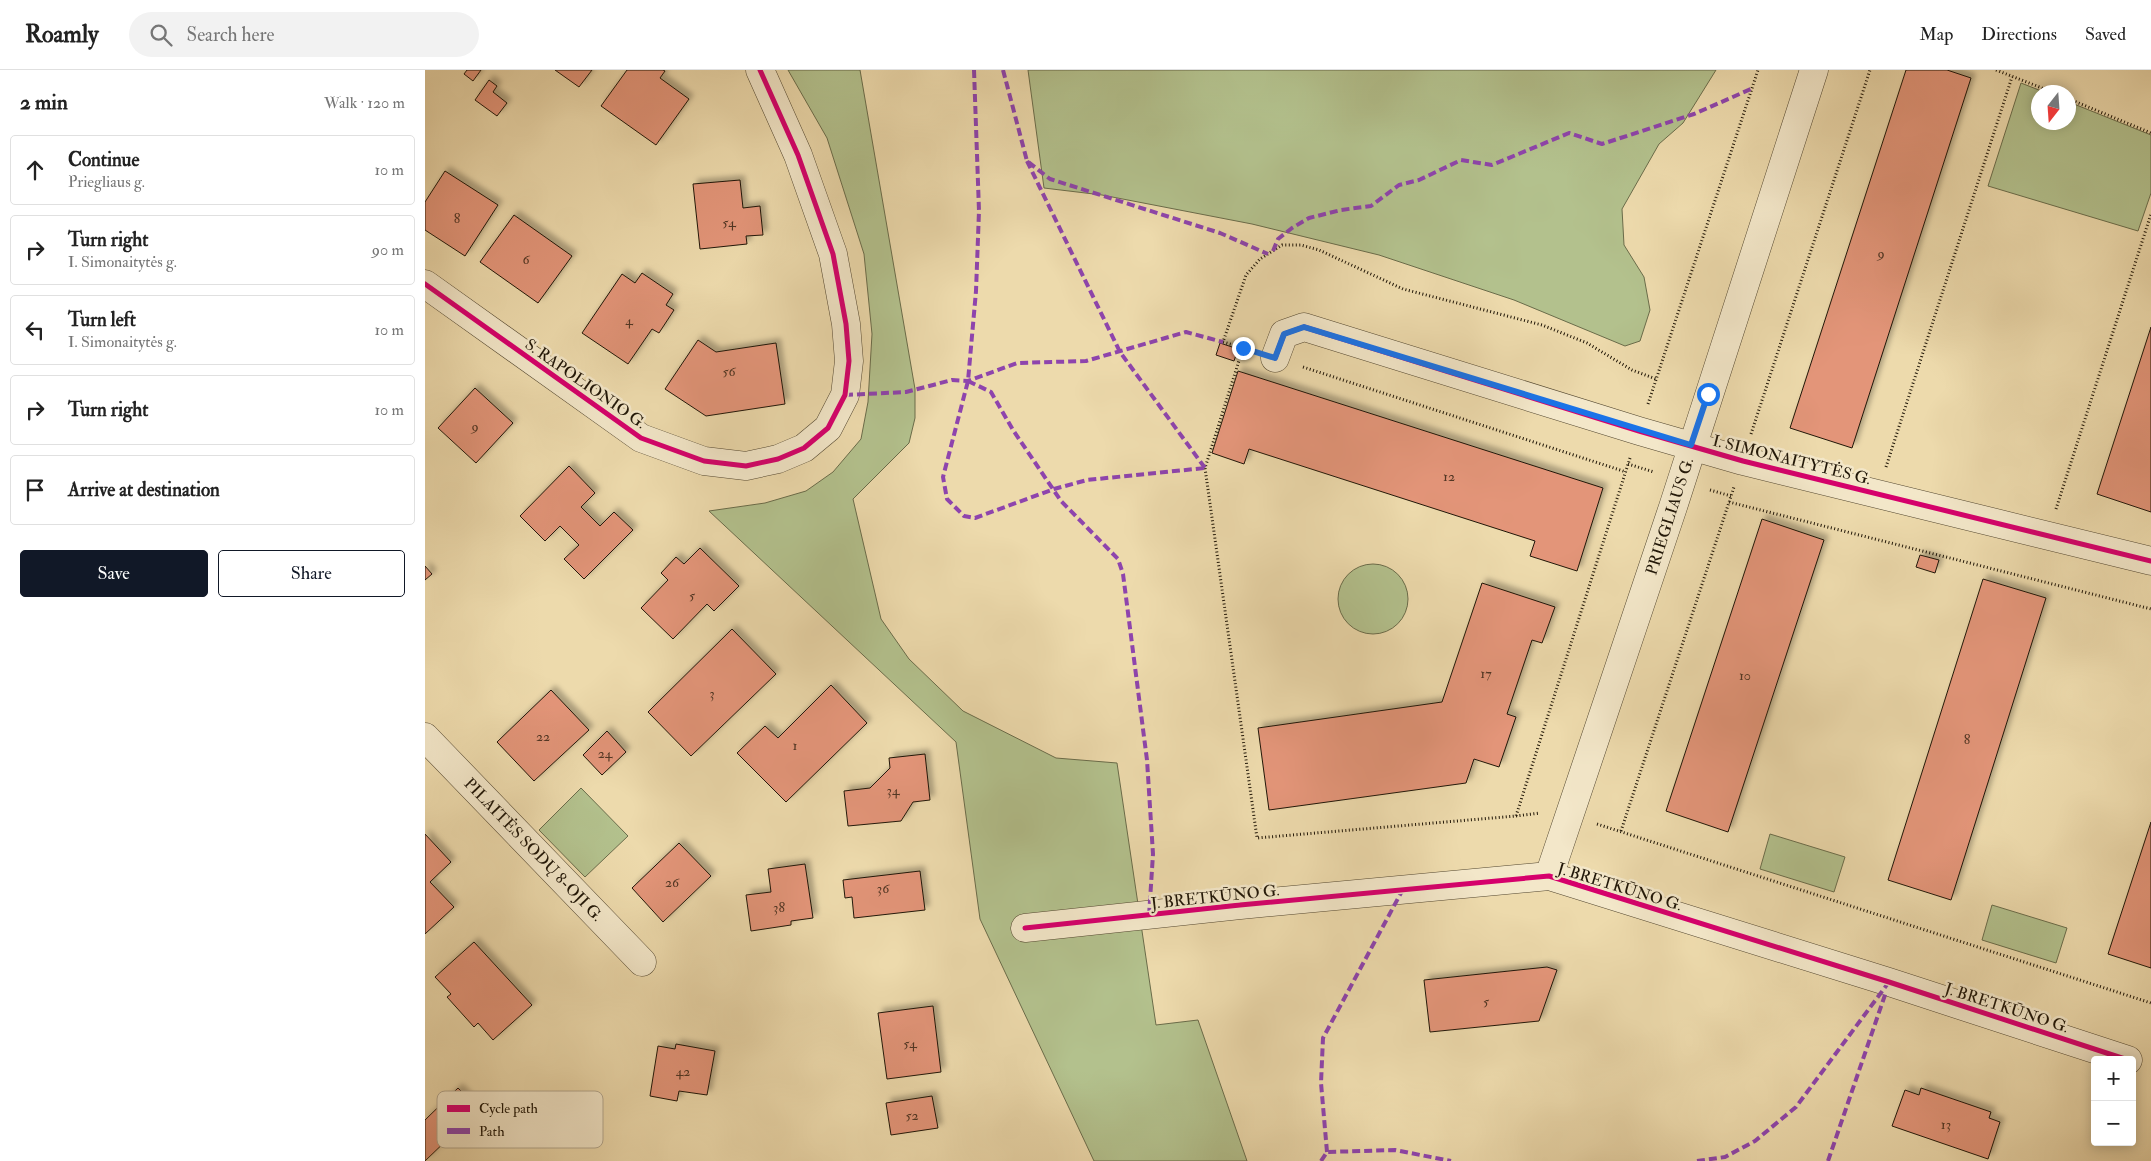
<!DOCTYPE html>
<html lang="en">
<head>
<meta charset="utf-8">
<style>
  body { margin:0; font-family:"IM FELL Double Pica",serif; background:#f2f2f2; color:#222 }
  .controls { position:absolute; right:15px; bottom:15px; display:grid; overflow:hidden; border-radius:5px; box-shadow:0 2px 12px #0003 }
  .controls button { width:45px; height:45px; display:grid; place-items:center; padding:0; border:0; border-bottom:1px solid #e0e0e0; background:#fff; color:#222; font:25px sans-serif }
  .compass { position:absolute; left:1606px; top:15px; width:45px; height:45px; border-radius:50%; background:#fff; box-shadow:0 2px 12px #0003; rotate:197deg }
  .stop { position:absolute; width:15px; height:15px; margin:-11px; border:4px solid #1a73e8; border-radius:50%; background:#fff }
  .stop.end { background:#1a73e8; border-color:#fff; box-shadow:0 1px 5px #0008 }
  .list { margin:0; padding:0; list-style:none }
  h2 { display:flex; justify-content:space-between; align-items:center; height:65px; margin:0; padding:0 20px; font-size:21px }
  h2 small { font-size:16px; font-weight:400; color:#767676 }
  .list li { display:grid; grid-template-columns:32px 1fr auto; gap:15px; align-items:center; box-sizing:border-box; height:70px; margin:0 10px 10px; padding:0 10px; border:1px solid #e0e0e0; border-radius:5px }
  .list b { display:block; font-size:19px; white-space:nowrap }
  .list p { margin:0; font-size:16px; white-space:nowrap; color:#767676 }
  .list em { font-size:16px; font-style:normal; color:#767676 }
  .actions { display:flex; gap:10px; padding:15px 20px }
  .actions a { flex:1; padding:11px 0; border:1px solid #111827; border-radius:5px; text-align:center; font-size:18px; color:#111827 }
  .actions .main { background:#111827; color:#fff }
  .icon { flex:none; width:28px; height:28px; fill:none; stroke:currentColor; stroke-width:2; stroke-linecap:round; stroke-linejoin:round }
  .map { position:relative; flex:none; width:1726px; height:1091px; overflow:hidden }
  header { display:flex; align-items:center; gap:30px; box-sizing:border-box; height:70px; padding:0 25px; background:#fff; border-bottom:1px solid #e0e0e0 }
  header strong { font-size:24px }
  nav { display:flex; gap:28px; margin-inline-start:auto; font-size:18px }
  .search { width:350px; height:45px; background:#f2f2f2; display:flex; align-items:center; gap:12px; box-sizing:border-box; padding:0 18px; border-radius:28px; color:#767676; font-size:19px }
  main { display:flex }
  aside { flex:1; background:#fff }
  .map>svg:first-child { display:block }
  .green { fill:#b3c18d; stroke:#6a6c4a }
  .building { fill:#e39579; stroke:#201607; filter:url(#shadow) }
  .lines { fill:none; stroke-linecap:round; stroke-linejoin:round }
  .minor-casing { stroke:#534730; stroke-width:29 }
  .path { stroke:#201607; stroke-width:3; stroke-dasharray:1 2.5; stroke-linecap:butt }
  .minor { stroke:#f3e7c9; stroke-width:28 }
  .quiet { stroke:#8e44ad; stroke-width:4; stroke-dasharray:8 4; stroke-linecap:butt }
  .cycleway-casing { stroke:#f3e7c9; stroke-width:8 }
  .cycleway { stroke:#d6006c; stroke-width:5 }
  .route { stroke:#1a73e8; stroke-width:6 }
  .labels { text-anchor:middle; stroke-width:5; stroke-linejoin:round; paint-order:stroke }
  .number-label { font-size:14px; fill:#513624 }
  .street-label { font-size:16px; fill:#201607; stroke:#f3e7c9 }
  .key { fill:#f3e7c9; stroke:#b4a88f; stroke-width:1 }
  .key-label { font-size:14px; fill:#201607 }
</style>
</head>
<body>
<header>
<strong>Roamly</strong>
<div class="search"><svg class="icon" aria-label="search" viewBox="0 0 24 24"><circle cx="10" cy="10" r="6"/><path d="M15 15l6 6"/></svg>Search here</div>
<nav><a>Map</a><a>Directions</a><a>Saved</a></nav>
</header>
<main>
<aside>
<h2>2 min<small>Walk · 120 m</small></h2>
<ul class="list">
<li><svg class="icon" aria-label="ahead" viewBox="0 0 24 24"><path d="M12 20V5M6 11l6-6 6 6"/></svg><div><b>Continue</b><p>Priegliaus g.</p></div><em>10 m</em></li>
<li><svg class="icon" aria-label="right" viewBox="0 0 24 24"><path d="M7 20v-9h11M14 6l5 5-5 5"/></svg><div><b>Turn right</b><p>I. Simonaitytės g.</p></div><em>90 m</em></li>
<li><svg class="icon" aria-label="left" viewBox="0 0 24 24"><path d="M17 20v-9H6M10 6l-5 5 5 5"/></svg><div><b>Turn left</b><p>I. Simonaitytės g.</p></div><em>10 m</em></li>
<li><svg class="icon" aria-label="right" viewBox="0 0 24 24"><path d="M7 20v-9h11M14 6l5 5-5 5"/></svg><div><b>Turn right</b></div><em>10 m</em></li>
<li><svg class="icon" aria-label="arrive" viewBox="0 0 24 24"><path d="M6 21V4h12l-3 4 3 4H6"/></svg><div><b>Arrive at destination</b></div></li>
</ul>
<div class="actions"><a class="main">Save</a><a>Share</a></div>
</aside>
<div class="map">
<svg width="1726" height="1091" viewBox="0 0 1726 1091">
  <defs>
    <filter id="shadow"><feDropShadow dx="4.5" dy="-4.5" stdDeviation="2.5" flood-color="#0004"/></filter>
  </defs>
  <rect width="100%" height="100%" fill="#eddaac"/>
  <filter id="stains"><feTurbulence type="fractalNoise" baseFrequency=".004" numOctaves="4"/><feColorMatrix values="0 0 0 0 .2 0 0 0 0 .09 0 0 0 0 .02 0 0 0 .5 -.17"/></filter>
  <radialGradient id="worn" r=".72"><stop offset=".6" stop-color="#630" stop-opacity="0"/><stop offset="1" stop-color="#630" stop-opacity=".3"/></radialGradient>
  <g class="green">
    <path d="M363,0H435L490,319V348L484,373L428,429L456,549L484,589L538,641L631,688L692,693L731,955L773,950L822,1091H669L555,849L531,672L284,441L340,433L381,421L408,402L436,369L443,332L447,264L439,184L402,68Z"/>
    <path d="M603,0H1291L1258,53L1234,74L1197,139L1199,175L1219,207L1225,240L1215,271L1200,276L1089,230L954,185L827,154L677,125L619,118Z"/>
    <path d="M1596,13L1619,22H1614V52H1644V32L1726,65V123L1713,161L1563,116Z"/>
    <circle cx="948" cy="529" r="35"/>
    <path d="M156,718L203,766L160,807L114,760Z"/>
    <path d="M1345,764L1420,787L1409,822L1335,799Z"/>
    <path d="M1567,835L1642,858L1631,893L1557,870Z"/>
  </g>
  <g class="building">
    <path d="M42,0H56L48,11L39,4Z"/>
    <path d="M130,0H167L154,17Z"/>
    <path d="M202,0H238L240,1L235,8L264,29L231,75L176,36Z"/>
    <path d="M1481,0H1522L1546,8L1427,378L1365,358Z"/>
    <path d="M64,10L72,16L68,22L82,33L72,46L50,30Z"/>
    <path d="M20,101L73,135L40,186L0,160V132Z"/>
    <path d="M315,110L318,138L335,136L338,165L321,166L322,174L275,179L268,114Z"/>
    <path d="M89,145L147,186L113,233L55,192Z"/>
    <path d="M217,203L248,224L241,235L249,240L234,263L227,259L203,294L157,263L197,204L210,213Z"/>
    <path d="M1726,257V442L1672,424Z"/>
    <path d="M273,270L291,282L351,273L360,334L281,346L240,319Z"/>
    <path d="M795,273L813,279L809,291L791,285Z"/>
    <path d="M813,301L1178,418L1152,501L1105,486L1110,471L824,379L819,394L787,383Z"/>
    <path d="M50,318L88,353L51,393L13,358Z"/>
    <path d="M144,396L170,423L156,437L175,456L189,442L208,460L159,509L139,489L154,475L135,456L120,471L95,446Z"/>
    <path d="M1337,449L1399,470L1303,762L1241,741Z"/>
    <path d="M275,478L314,516L289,541L282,534L248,569L216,538L243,510L236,503L251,487L259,494Z"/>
    <path d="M1495,485L1514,490L1510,503L1491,497Z"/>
    <path d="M0,496L7,504L0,510Z"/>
    <path d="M1558,509L1621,528L1526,830L1463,810Z"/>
    <path d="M1057,513L1130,537L1117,573L1107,570L1082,644L1091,647L1074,697L1049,689L1041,713L844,740L833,658L1017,632Z"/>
    <path d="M307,559L351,604L266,686L223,642Z"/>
    <path d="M406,615L442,653L361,732L312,683L340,656L353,668Z"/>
    <path d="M126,620L164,660L109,711L72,672Z"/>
    <path d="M182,661L201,682L177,705L158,685Z"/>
    <path d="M500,684L505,730L488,732L476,751L423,756L419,721L445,718L465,698L464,688Z"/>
    <path d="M1726,752V898L1683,884Z"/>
    <path d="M0,764L26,792L5,812L29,837L0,864Z"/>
    <path d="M254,773L286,806L238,852L207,818Z"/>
    <path d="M380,794L388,848L366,851V855L326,861L321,825L346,822L343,799Z"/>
    <path d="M495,801L500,840L429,848L427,827L420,828L418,810Z"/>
    <path d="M49,872L107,935L68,970L53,953L49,957L22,927L26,924L10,907Z"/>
    <path d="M1122,897L1132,900L1114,951L1005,962L999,910Z"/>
    <path d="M508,936L516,1002L462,1009L453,943Z"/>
    <path d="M251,974L290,981L282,1025L254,1021L252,1031L225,1026L233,976L250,979Z"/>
    <path d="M33,1018L54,1039L0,1091V1050Z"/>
    <path d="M1496,1018L1566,1042L1564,1048L1575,1052L1563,1089L1467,1056L1480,1020L1494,1025Z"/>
    <path d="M507,1026L513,1058L466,1065L461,1033Z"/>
  </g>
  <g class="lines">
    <defs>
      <g id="minor">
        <path d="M0,214L216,368L279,391L321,396L353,389L379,378L403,358L420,325L424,291L421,254L408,184L373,85L335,0"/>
        <path d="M850,288L859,264L879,257L1214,361L1318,391L1726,491"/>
        <path d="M0,667L217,892"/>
        <path d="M1124,806L1248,437L1389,0"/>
        <path d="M600,858L815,835L1124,806L1464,912L1703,990"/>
      </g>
    </defs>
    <use href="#minor" class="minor-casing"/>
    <g class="path">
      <path d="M1571,0L1627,22"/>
      <path d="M1644,29L1726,63"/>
      <path d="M878,297L1201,402"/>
      <path d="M1223,334L1333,0"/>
      <path d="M1326,364L1445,0"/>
      <path d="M1205,388L1091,746L832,768L780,398L818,278L798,272L821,205L835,189L857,175H876L894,180L978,219L1117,255L1162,273L1207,300L1231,309"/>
      <path d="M1203,394L1229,402"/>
      <path d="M1461,397L1587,7"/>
      <path d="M1285,420L1306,426"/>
      <path d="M1304,432L1726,539"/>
      <path d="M1631,439L1726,144"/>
      <path d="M1091,746L1115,743"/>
      <path d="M1172,754L1726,933"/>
      <path d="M1196,761L1309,417"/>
    </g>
    <use href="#minor" class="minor"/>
    <g class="quiet">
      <path d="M549,0L554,141L551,221L543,311L518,407L522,429L539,446L550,448L629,419L662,410L780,398"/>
      <path d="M578,0L602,91L625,109L795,163L843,184"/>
      <path d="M602,91L695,282L780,398"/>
      <path d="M848,181L853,169L867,158L884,148L916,140L946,136L974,115L994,110L1036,90L1067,95L1144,63L1177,74L1269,44L1326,19"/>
      <path d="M543,311L566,322L588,360L636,431L693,489L698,504L722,690L728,784L724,846"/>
      <path d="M420,325L481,322L527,310L543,311L592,293L661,291L761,262L798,272"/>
      <path d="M902,1082L896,1013L898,968L977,821"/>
      <path d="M896,1091L902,1082L970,1080L1026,1091"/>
      <path d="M1272,1091L1300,1087L1330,1071L1371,1037L1464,912"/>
      <path d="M1403,1091L1461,922"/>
    </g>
    <defs>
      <g id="cycleway">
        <path d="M0,214L216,368L279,391L321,396L353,389L379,378L403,358L420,325L424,291L421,254L408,184L373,85L335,0"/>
        <path d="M850,288L859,264L879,257L1214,361L1318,391L1726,491"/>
        <path d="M600,858L815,835L1124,806L1464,912L1703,990"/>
      </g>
    </defs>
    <use href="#cycleway" class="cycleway-casing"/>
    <use href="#cycleway" class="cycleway"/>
  </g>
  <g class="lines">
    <path class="route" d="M818,278L850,288L859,264L879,257L1266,375L1283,324"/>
  </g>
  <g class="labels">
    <g class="number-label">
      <text x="32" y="153">8</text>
      <text x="304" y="157">54</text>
      <text x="1456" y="188">9</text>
      <text x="101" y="194">6</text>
      <text x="204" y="255">4</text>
      <text x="304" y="306">56</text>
      <text x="50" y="361">9</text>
      <text x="1024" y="411">12</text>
      <text x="267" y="530">5</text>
      <text x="1061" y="608">17</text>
      <text x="1320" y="610">10</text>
      <text x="287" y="628">3</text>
      <text x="118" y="671">22</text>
      <text x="1542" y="674">8</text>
      <text x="370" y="680">1</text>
      <text x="180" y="688">24</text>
      <text x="468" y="725">34</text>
      <text x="247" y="817">26</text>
      <text x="458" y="823">36</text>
      <text x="354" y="842">38</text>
      <text x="1061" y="936">5</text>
      <text x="485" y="978">54</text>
      <text x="258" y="1006">42</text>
      <text x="487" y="1050">52</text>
      <text x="1521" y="1059">13</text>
    </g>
    <g class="street-label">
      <text transform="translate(161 313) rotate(35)" y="6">S. RAPOLIONIO G.</text>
      <text transform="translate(1367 389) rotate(14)" y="6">I. SIMONAITYTĖS G.</text>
      <text transform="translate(1244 446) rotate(-72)" y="6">PRIEGLIAUS G.</text>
      <text transform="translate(109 779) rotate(46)" y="6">PILAITĖS SODŲ 8-OJI G.</text>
      <text transform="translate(1195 816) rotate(17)" y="6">J. BRETKŪNO G.</text>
      <text transform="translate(790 826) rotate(-6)" y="6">J. BRETKŪNO G.</text>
      <text transform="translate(1582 937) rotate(18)" y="6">J. BRETKŪNO G.</text>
    </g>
  </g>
  <rect x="12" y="1021" width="166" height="57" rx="8" class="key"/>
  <rect x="22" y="1035" width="23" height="7" fill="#d6006c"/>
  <rect x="22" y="1058" width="23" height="6" fill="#8e44ad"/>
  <g class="key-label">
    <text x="54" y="1043">Cycle path</text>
    <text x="54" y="1066">Path</text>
  </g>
  <rect width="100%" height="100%" filter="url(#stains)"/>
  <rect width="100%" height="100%" fill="url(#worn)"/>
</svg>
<div class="controls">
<button>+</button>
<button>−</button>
</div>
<svg class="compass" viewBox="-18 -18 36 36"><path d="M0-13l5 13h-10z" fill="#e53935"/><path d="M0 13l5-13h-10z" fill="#767676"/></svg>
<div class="stop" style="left:1283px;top:324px"></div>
<div class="stop end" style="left:818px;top:278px"></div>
</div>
</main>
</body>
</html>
